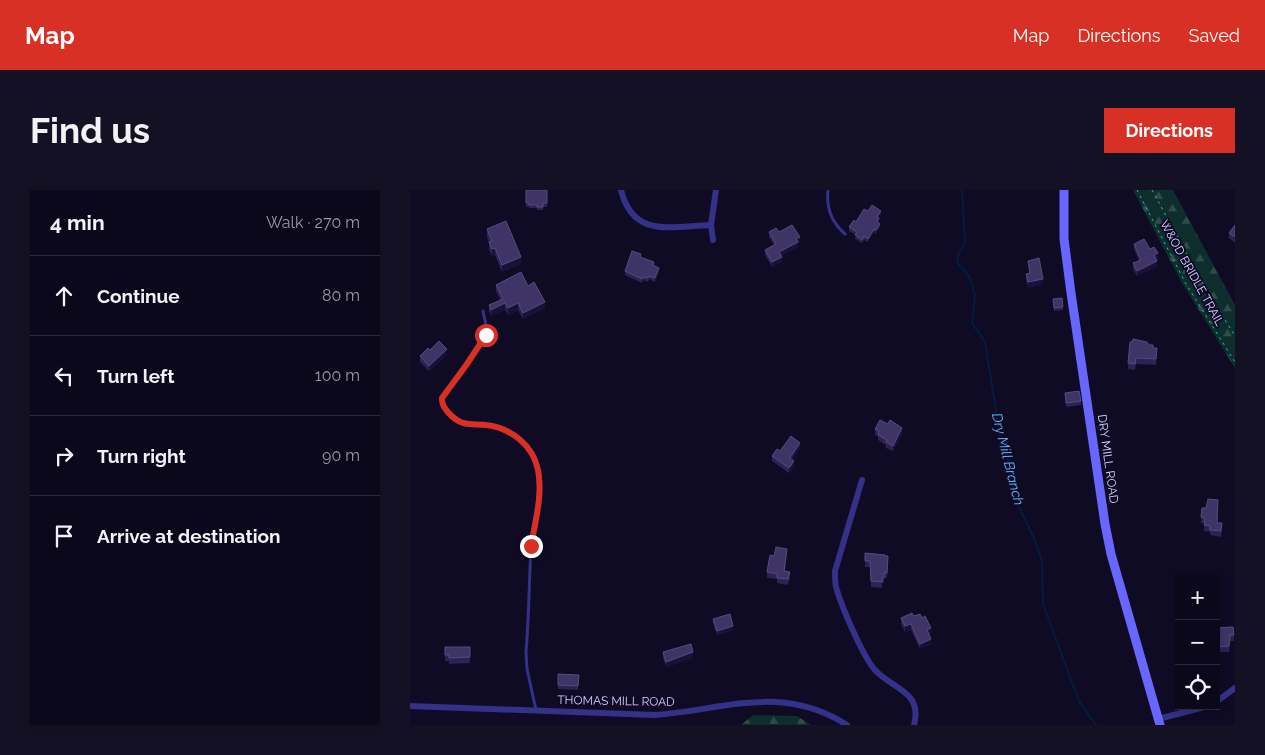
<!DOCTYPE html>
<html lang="en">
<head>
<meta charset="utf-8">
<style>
  body { margin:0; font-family:Raleway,sans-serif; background:#141124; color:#f1f3f6 }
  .controls { position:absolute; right:15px; bottom:15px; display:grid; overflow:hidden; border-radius:0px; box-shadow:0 2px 8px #0003 }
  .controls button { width:45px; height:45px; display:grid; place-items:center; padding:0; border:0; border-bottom:1px solid #2b293a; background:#0b081b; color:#f1f3f6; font:25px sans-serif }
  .stop { position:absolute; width:15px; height:15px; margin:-11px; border:4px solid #d93025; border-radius:50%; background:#fff }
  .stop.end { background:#d93025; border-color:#fff; box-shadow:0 1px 5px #0008 }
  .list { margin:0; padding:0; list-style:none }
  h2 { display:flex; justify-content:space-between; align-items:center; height:65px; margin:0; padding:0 20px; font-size:21px }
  h2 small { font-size:16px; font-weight:400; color:#9a9aa3 }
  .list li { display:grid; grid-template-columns:32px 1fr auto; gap:15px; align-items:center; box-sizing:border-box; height:80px; padding:0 20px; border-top:1px solid #2b293a }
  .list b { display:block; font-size:19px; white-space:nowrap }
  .list em { font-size:16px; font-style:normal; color:#9a9aa3 }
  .icon { flex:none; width:28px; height:28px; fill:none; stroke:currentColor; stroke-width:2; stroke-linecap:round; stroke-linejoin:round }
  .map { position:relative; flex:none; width:825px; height:535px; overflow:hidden; border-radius:0px }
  header { display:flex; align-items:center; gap:30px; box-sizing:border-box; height:70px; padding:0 25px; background:#d93025; color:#fff }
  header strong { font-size:24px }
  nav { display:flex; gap:28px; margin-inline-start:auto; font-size:18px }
  .intro { display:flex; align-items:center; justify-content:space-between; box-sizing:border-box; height:120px; padding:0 30px }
  h1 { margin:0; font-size:35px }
  .button { padding:12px 22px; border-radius:0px; background:#d93025; color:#fff; font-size:18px; font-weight:700 }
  main { display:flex; gap:30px; padding:0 30px }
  aside { flex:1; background:#0b081b; border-radius:0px; box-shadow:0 2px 8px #0003 }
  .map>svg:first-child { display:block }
  .forest { fill:url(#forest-firs) }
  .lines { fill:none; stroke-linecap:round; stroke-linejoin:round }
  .stream { stroke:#041b44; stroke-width:2 }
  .path { stroke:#21c0b7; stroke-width:1; stroke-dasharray:2.5 4; stroke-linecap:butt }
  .lane { stroke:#343188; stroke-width:3 }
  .street { stroke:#343188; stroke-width:6 }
  .secondary { stroke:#6965ff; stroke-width:9 }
  .wall { fill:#2c2254 }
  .shaded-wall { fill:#191139 }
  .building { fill:#3e3466; stroke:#554c7e }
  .route { stroke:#d93025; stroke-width:6 }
  .labels { text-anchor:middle; stroke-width:4; stroke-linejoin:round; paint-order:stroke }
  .street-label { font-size:12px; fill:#d4ceff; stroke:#0f0b24 }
  .water-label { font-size:14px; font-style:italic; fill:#5cb4ff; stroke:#0f0b24 }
</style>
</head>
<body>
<header>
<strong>Map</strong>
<nav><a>Map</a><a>Directions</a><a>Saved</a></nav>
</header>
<div class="intro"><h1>Find us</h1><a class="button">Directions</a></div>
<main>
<aside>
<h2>4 min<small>Walk · 270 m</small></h2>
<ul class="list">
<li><svg class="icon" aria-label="ahead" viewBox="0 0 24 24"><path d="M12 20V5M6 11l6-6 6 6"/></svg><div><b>Continue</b></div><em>80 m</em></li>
<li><svg class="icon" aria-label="left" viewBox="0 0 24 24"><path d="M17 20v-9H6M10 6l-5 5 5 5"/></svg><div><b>Turn left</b></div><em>100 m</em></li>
<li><svg class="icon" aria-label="right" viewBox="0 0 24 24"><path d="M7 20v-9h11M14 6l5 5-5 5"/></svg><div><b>Turn right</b></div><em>90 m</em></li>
<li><svg class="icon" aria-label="arrive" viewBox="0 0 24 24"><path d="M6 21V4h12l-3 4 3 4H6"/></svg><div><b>Arrive at destination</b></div></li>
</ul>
</aside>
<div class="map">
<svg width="825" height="535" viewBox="0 0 825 535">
  <defs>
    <pattern id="forest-firs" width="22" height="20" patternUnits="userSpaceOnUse" patternTransform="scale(1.25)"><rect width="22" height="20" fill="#0e2e2d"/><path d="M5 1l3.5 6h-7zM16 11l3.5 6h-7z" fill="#304b4c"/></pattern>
  </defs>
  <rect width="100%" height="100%" fill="#0f0b24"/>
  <g class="forest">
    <path d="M723,0H763L825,115V178L772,93Z"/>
    <path d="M343,525L387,526L401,535H331Z"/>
  </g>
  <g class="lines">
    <path class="stream" d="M552,0L555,53L549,63L547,72L560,88L565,106L562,133L575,152L590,246L604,287L607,313L624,348L632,371L633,414L669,511L686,535"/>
    <g class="path">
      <path d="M727,0L776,94L825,172"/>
      <path d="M742,0L796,99L825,146"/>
    </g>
    <g class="lane">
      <path d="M418,0C416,18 421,32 435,44"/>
      <path d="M73,121L77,140L75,145L57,174L32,209C31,217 35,219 41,224C59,239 66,231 87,237C101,241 115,252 122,265C139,294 123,328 121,358C119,393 119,427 116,462L117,479L126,520"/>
    </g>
    <g class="street">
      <path d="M211,0C223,49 262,36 301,35"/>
      <path d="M303,50L301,35L306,0"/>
      <path d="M452,290L425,381C425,386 425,392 426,397C431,415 453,467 465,480C482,499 513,501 504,535"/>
      <path d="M806,512L825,498"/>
      <path d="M0,516L245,525C315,520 371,493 437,535"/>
      <path d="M748,529L798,516"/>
    </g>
    <path class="secondary" d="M654,0V49L661,103L695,334L701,364L750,535"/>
  </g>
  <g class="wall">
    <path d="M116,0H137V17H133V20H127V18H119V17H116Z"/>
    <path d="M458,21L471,25L469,28L468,33L470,38L466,44L464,42L458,52L454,50L452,53L445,49L446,45L439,41V37Z"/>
    <path d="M825,35V53L819,48V43Z"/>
    <path d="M77,39L111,74L92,82L85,65L82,66L79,60V53L77,47Z"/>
    <path d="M359,42H369L390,52L388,53V57L371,66L372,72L362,77L355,65V60L364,55L359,47Z"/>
    <path d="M724,54L740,59L748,69L746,70L747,77L727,86L723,79V73L729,71L724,59Z"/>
    <path d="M231,67L244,76L249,81L245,92L239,89L238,92L233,90L232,93L215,85V81Z"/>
    <path d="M618,71L633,94L618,98L616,89V84L619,83Z"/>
    <path d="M86,95L118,96L135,118L113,129L108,120L98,125L95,120L81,126L79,121V115L90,110L86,101Z"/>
    <path d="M643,109L653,117V120L644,121Z"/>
    <path d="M739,155L743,158L747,164L746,175L726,174L725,180L718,179V173Z"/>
    <path d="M20,160L37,165L19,181L10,172V166Z"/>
    <path d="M655,203L671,211V215L656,217Z"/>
    <path d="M465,239L492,244L483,261L476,258V255L468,250V246L465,245Z"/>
    <path d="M390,258L382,270L384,277L379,283L362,271V266L370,261Z"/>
    <path d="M792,318L807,333L812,339L811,347L800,345V342L794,341V333H791Z"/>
    <path d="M455,363L475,366L478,372L477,388H474V393H472V398L461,397L460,377H455Z"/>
    <path d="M377,364L375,381L380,387L378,395L367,393V389L357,388V382L364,366Z"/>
    <path d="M504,426L521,444L519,445L521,454L510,459L501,440L495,442L491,434V428Z"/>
    <path d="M303,429L323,440L307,445L303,433Z"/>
    <path d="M823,437L824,451H820L819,462H807L806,438Z"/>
    <path d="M35,457H60V473L39,474V471H35Z"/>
    <path d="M253,462L283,468L256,477L253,467Z"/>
    <path d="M148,484L169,485L168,500L148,499Z"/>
  </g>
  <g class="shaded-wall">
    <path d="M471,21V25L467,31V27Z"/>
    <path d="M470,34V38L466,44V40Z"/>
    <path d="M464,39V42L458,52V49Z"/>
    <path d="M390,47V52L388,53V57L369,67V62Z"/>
    <path d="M85,58V65L82,66V59Z"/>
    <path d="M748,63V69L744,71V65Z"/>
    <path d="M111,67V74L92,82V75Z"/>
    <path d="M372,67V72L362,77V72Z"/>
    <path d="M747,71V77L727,86V81Z"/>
    <path d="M249,78V81L245,92V88Z"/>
    <path d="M633,89V94L618,98V92Z"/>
    <path d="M135,112V118L113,129V123Z"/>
    <path d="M95,113V120L81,126V120Z"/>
    <path d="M108,113V120L98,125V118Z"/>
    <path d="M37,159V165L19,181V176Z"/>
    <path d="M492,238V244L483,261V256Z"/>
    <path d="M390,253V258L380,274V268Z"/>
    <path d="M384,271V277L379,283V278Z"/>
    <path d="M501,434V440L495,442V436Z"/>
    <path d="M323,436V440L307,445V441Z"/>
    <path d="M521,438V444L517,446V440Z"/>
    <path d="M521,449V454L510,459V454Z"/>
    <path d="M283,462V468L256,477V472Z"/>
  </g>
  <g class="building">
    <path d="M116,0H137V13H133V17H127V15H119V13H116Z"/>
    <path d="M462,15L471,21L467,27L469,28L467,32L470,34L466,40L464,39L458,49L454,46L452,50L445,45L447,42L439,37L444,30L446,32L454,19L458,21Z"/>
    <path d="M96,31L111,67L92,75L85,58L82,59L79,52L82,51L77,39Z"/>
    <path d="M382,35L390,47L386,49L388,52L369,62L372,67L362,72L355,60L366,54L359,42L366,38L369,42Z"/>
    <path d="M825,35V47L819,43Z"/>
    <path d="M734,49L740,59L744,57L748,63L744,65L747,71L727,81L723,73L731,70L724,54Z"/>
    <path d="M222,61L231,64L230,67L244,72L243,75L249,78L245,88L239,86L238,88L233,87L232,89L215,81Z"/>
    <path d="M629,68L633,89L618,92L616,84L620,83L618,71Z"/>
    <path d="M111,82L118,96L124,92L135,112L113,123L108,113L98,118L95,113L81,120L79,115L93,109L86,95Z"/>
    <path d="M652,108L653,117L644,118L643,109Z"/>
    <path d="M723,149L737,152L739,155H743V158H747L746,169L726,168L725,174L718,173L720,152H722Z"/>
    <path d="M29,151L37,159L19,176L10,166L18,158L20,160Z"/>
    <path d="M669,201L671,211L656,213L655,203Z"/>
    <path d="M470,230L478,234L480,230L492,238L483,256L476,252L477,250L468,245L469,241L465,239Z"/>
    <path d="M381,246L390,253L380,268L384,271L379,278L362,266L367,259L370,261Z"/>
    <path d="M798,309L808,310L807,333H812L811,341L800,340V336L794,335L795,328L791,327L792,318H796Z"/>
    <path d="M366,357L377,359L374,381L380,382L378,389L367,388V384L357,382L360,365L364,366Z"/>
    <path d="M455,363L475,365V366H478L477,383H474V388H472V392L461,391L460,371H455Z"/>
    <path d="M502,423L504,426L510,424L512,428L515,426L521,438L517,440L521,449L510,454L501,434L495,436L491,428Z"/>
    <path d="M320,424L323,436L307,441L303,429Z"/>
    <path d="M823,437L824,445H820L819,456L807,457L806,438Z"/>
    <path d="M281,454L283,462L256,472L253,462Z"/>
    <path d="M35,457H60V467L39,468V465H35Z"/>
    <path d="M148,484L169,485L168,496L148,495Z"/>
  </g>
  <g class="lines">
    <path class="route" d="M76,145L57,174L32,208C31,218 44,230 53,233C60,235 69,234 76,235C101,238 123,255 128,280C133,305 125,332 121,356"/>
  </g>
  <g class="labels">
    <g class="street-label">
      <text transform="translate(782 83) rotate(61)" y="4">W&amp;OD BRIDLE TRAIL</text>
      <text transform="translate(698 269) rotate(82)" y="4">DRY MILL ROAD</text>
      <text transform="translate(206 511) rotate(1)" y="4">THOMAS MILL ROAD</text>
    </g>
    <g class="water-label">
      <text transform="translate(598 269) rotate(76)" y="5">Dry Mill Branch</text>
    </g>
  </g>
</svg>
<div class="controls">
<button>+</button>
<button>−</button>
<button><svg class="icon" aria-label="locate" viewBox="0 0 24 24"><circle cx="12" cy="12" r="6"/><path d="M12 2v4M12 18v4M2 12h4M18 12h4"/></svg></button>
</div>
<div class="stop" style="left:76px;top:145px"></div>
<div class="stop end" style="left:121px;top:356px"></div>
</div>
</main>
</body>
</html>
